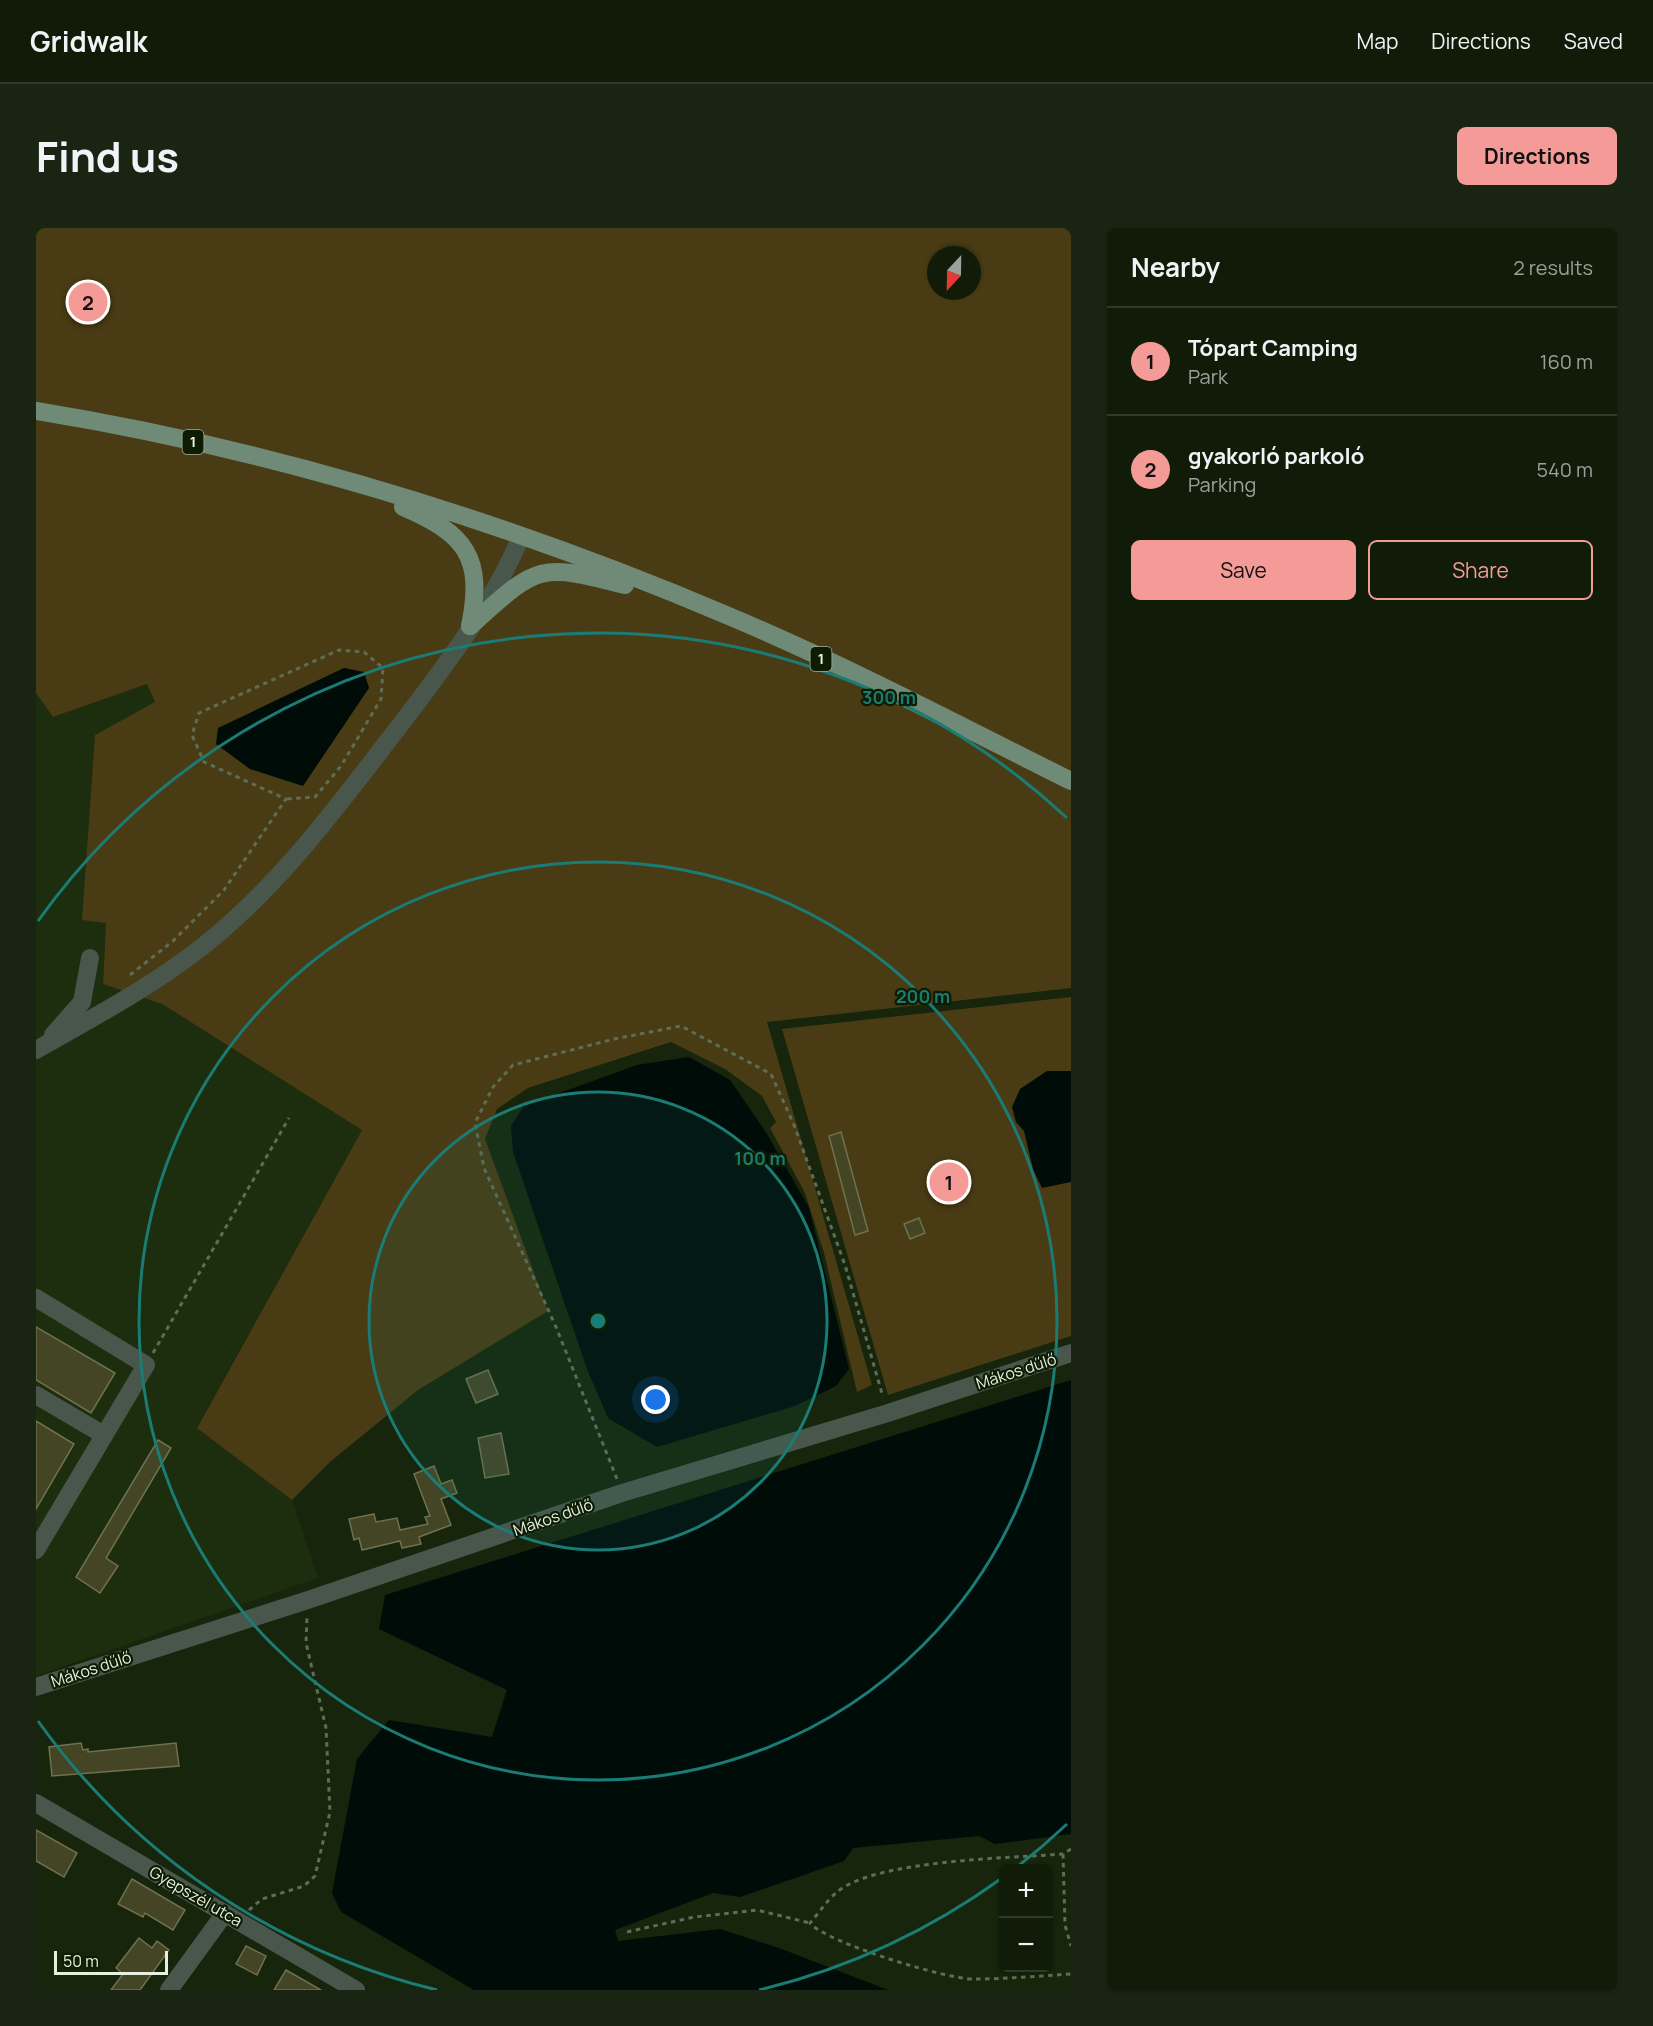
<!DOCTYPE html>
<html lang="en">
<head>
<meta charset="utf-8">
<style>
  body { margin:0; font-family:Manrope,sans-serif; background:#192512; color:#f1f3f6 }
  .controls { position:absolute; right:18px; bottom:18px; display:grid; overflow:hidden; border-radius:9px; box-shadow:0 2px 4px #0004 }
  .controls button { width:54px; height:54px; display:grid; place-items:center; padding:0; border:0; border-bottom:2px solid #303a29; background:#101c08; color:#f1f3f6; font:30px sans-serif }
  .compass { position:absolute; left:891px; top:18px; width:54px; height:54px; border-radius:50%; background:#101c08; box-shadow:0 2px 4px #0004; rotate:202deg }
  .scale { position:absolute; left:18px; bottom:15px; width:114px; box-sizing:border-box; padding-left:6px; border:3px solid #e5f0df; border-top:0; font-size:16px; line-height:21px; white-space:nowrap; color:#e5f0df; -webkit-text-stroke:4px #0d1c03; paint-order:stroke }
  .you { position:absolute; left:620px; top:1172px; width:21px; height:21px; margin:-15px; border:4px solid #fff; border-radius:50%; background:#1a73e8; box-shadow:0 0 0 9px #1a73e833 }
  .badge { display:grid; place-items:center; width:39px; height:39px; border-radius:50%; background:#f59b97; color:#111; font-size:20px; font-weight:700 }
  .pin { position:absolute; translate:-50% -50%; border:3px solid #fff; box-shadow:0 2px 6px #0006 }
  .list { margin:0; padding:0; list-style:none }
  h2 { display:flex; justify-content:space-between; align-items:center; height:78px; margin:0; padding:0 24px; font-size:26px }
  h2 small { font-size:20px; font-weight:400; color:#9ca19c }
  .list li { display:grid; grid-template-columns:39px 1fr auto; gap:18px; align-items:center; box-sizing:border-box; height:108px; padding:0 24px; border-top:2px solid #303a29 }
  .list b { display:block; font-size:22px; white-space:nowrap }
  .list p { margin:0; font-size:20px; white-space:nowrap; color:#9ca19c }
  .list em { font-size:20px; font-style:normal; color:#9ca19c }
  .actions { display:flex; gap:12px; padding:18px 24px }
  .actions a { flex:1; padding:14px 0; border:2px solid #f59b97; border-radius:9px; text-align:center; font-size:21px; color:#f59b97 }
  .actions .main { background:#f59b97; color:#111 }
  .map { position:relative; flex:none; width:1035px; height:1762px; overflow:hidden; border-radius:9px }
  header { display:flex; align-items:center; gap:36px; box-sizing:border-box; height:84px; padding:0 30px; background:#101c08; border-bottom:2px solid #303a29 }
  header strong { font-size:28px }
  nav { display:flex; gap:33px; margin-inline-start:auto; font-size:21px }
  .intro { display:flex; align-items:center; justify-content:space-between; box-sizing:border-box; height:144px; padding:0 36px }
  h1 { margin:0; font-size:42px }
  .button { padding:15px 27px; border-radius:9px; background:#f59b97; color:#111; font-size:21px; font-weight:700 }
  main { display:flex; gap:36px; padding:0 36px }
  aside { flex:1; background:#101c08; border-radius:9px; box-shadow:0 2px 4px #0004 }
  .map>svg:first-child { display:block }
  .built { fill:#1c2e0d }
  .green { fill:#493b13; fill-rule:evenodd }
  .water { fill:#000c08 }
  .building { fill:#444525; stroke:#6f714f; stroke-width:1.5 }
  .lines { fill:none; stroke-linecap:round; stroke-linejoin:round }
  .path { stroke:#5f6d56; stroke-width:3; stroke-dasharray:4.5 4.5; stroke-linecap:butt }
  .minor { stroke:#48564c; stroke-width:18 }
  .major { stroke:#6f8b78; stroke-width:18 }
  .ring { fill:none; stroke:#1a7c74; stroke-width:3 }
  .labels { text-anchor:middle; stroke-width:4.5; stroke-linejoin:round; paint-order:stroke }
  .shield { fill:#0d1c03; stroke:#a4b09d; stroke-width:1.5 }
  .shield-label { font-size:15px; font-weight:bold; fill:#e5f0df }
  .street-label { font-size:16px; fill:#e5f0df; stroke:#0d1c03 }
  .centre { fill:#1a7c74; stroke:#0d1c03; stroke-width:3 }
  .ring-label { font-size:18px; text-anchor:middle; font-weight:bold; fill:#1a7c74; stroke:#0d1c03; stroke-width:4.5; stroke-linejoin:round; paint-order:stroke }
</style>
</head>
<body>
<header>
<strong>Gridwalk</strong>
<nav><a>Map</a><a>Directions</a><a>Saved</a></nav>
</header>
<div class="intro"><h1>Find us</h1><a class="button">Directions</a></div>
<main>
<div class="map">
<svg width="1035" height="1762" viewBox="0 0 1035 1762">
  <rect width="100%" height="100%" fill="#16250b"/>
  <path class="built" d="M111,456L119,475L46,691L70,694L67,756L126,776L326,902L161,1199L256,1272L282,1350L0,1448V465L17,489Z"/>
  <g class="green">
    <path d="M0,0H1035V760L731,794L836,1157L821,1164L788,1025L769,965L734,900L740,894L726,868L689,841L635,814L492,860L461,881L449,911L512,1083L382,1162L294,1234L256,1272L161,1200L326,902L126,776L67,756L70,695L46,692L59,507L119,474L111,456L17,489L0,465ZM900,27H936V63H900Z"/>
    <path d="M1035,769V1108L852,1167L746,801Z"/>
  </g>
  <g class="water">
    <path d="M308,440L328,444L333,460L267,558L214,541L180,516L182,500Z"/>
    <path d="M653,829L694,852L731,906L773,980L813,1141L800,1158L759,1178L621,1219L572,1190L551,1141L477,924L475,898L488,878L601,837Z"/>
    <path d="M1011,843H1035V954L1006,960L997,941L988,903L980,894L976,879L984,861Z"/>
    <path d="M1035,1152V1606L959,1616L943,1608L817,1620L808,1633L704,1669L677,1665L579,1702L582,1713L684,1701L743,1720L852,1762H438L305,1684L296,1665L321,1531L353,1492L456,1509L471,1462L343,1401L349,1367Z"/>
  </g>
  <g class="building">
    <path d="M805,904L832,1003L819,1007L793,908Z"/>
    <path d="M883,990L889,1005L874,1011L868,996Z"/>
    <path d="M0,1099L79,1145L55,1185L0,1152Z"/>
    <path d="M452,1142L462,1166L440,1175L430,1151Z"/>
    <path d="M0,1193L38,1216L0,1281Z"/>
    <path d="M465,1205L473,1246L449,1250L442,1210Z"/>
    <path d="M122,1212L135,1220L70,1330L82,1338L64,1365L40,1349Z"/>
    <path d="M398,1238L405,1256L416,1252L421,1265L405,1271L415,1297L383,1309L385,1316L366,1320L364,1313L326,1322L323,1310L318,1312L313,1291L338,1286L340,1294L361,1290L364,1302L392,1296L389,1289L394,1288L378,1246Z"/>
    <path d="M45,1515L47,1522L52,1521V1524L140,1515L143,1538L16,1548L13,1519Z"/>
    <path d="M0,1602L41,1625L28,1649L0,1633Z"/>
    <path d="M96,1651L149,1682L137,1702L109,1685L107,1689L82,1676Z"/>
    <path d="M103,1710L116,1720L121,1713L133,1722L104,1762H75L87,1746L80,1740Z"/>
    <path d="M210,1718L230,1728L221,1747L200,1736Z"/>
    <path d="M250,1742L285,1762H238Z"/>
  </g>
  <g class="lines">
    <g class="path">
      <path d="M94,747L137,713L188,662L250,571L168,534L156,507L163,485L303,422L328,424L347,440L345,471L305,538L279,569L250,571"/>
      <path d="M117,1125L253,890"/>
      <path d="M581,1251L520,1099L448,940L439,895L457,859L477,837L578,811L645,798L735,846L758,897L809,1037L847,1169"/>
      <path d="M1035,1621L1027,1626C975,1630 839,1632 801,1664C791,1672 783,1685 774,1695C789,1714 912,1752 938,1751C970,1751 1003,1748 1035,1746"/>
      <path d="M1027,1626L1029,1697L1035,1718"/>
      <path d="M213,1682L226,1671L268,1658L279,1648L294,1584L290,1500L270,1415L271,1389"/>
      <path d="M591,1704L658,1689L721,1682L774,1695"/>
    </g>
    <g class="minor">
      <path d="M17,807L46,774L54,730"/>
      <path d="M0,822C56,790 115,759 166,719C247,655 306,572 368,492C410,437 459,372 485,308"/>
      <path d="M0,1070L110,1137L0,1322"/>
      <path d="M0,1167L68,1207"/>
      <path d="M0,1459L272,1372L586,1265L852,1185L1035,1125"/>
      <path d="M0,1575L320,1762"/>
      <path d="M133,1762L189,1685"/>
    </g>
    <g class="major">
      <path d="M0,183C240,222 472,294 695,389C811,438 923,497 1035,553"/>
      <path d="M367,279C430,306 448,329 434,398"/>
      <path d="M434,398C501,338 501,334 589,357"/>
    </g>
  </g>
  <circle cx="562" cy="1093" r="229" fill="#1a7c74" fill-opacity=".12"/>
  <g class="ring">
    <circle cx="562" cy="1093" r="229"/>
    <circle cx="562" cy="1093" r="459"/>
    <path d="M1031 1596A688 688 0 0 1 981 1639M966 1650A688 688 0 0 1 723 1762M401 1762A688 688 0 0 1 2 1493M2 693A688 688 0 0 1 1031 590"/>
  </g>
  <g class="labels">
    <g class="shield">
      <rect x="146.5" y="202" width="21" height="24" rx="4.5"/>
      <rect x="774.5" y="419" width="21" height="24" rx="4.5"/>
    </g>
    <g class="shield-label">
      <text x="157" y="219">1</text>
      <text x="785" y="436">1</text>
    </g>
    <g class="street-label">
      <text transform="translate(980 1143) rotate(-18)" y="6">Mákos dűlő</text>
      <text transform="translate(517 1289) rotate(-19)" y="6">Mákos dűlő</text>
      <text transform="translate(55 1441) rotate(-18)" y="6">Mákos dűlő</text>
      <text transform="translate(160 1668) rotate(30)" y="6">Gyepszél utca</text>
    </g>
  </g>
  <circle cx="562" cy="1093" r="9" class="centre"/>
  <g class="ring-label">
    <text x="853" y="476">300 m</text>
    <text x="887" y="775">200 m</text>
    <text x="724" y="937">100 m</text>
  </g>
</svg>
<div class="controls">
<button>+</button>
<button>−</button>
</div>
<svg class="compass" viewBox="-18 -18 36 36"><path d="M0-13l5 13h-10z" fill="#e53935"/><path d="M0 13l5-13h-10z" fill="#9ca19c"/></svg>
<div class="scale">50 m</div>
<div class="you"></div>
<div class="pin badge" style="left:913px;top:954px">1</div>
<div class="pin badge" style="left:52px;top:74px">2</div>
</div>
<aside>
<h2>Nearby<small>2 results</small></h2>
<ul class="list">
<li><span class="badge">1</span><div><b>Tópart Camping</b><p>Park</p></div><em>160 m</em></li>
<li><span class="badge">2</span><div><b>gyakorló parkoló</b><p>Parking</p></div><em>540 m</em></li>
</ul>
<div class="actions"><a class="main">Save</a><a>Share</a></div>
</aside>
</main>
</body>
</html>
